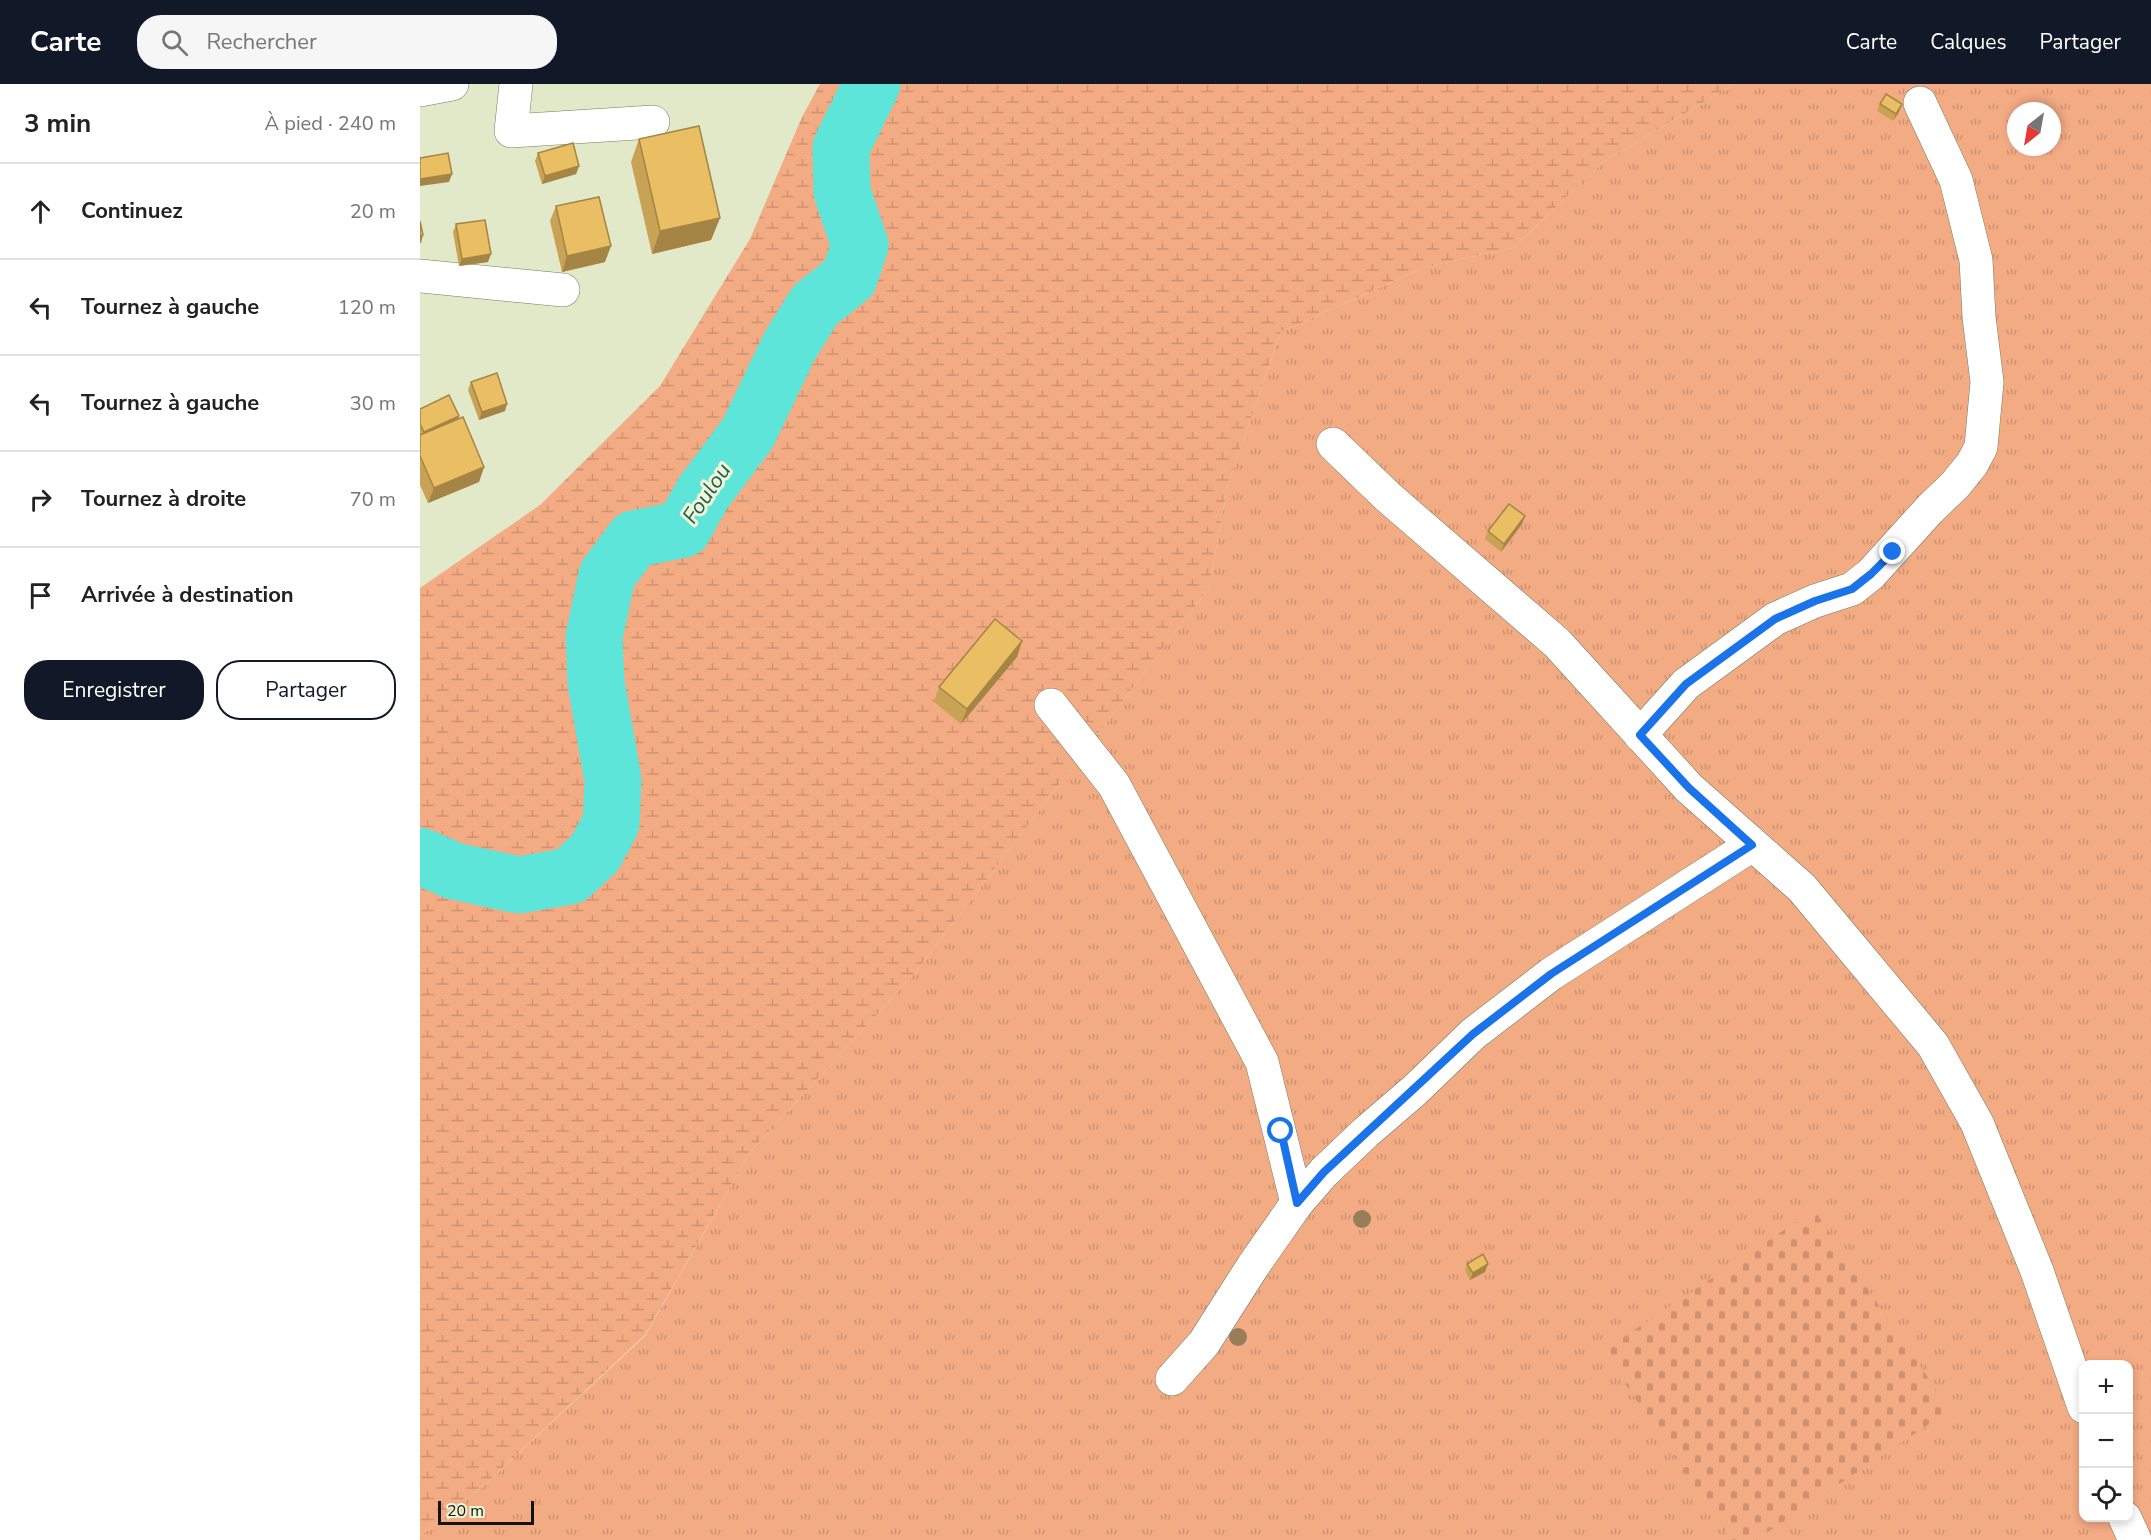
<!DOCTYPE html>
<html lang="fr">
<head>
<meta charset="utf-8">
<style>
  body { margin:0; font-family:"Nunito Sans",sans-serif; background:#f6f6f6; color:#222 }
  .controls { position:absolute; right:18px; bottom:18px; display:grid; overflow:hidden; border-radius:12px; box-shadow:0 3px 9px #0003 }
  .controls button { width:54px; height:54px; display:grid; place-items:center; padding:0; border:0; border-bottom:2px solid #e0e0e0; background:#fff; color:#222; font:30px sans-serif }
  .compass { position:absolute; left:1587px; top:18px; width:54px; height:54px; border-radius:50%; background:#fff; box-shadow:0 3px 9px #0003; rotate:211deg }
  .scale { position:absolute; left:18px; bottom:15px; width:96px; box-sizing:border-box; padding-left:6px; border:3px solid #121409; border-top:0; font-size:16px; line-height:21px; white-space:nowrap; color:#121409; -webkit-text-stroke:4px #eff6d6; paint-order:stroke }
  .stop { position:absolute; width:18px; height:18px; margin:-14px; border:4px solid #1a73e8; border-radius:50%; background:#fff }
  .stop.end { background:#1a73e8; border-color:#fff; box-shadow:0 2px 6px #0008 }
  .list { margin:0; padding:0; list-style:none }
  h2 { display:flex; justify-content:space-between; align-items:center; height:78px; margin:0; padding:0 24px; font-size:26px }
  h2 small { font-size:20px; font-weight:400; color:#767676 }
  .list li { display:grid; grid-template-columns:39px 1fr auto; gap:18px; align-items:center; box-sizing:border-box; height:96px; padding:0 24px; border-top:2px solid #e0e0e0 }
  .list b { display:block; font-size:22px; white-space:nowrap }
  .list em { font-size:20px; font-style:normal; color:#767676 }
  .actions { display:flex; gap:12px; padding:18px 24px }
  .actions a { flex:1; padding:14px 0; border:2px solid #111827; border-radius:24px; text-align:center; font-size:21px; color:#111827 }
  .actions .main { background:#111827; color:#fff }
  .icon { flex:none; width:33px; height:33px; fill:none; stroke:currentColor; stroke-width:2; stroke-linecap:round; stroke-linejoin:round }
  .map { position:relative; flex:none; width:1731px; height:1456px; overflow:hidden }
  header { display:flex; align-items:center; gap:36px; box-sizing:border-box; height:84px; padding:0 30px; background:#111827; color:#fff }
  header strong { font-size:28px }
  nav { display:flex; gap:33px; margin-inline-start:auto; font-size:21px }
  .search { width:420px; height:54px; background:#f6f6f6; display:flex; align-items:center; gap:15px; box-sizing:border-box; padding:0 21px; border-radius:24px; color:#767676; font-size:22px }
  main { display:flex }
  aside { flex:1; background:#fff }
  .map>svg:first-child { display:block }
  .grass { fill:url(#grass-tufts); fill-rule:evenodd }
  .wetland { fill:url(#wetland-marsh) }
  .cemetery { fill:url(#cemetery-stones) }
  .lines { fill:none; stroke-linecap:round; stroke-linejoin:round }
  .river { stroke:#5ce5d8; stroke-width:57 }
  .minor-casing { stroke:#757b5e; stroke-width:34 }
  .minor { stroke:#fff; stroke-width:33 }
  .tree { fill:#977d5a }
  .wall { fill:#c9a355 }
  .shaded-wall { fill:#a48545 }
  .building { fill:#eabe63; stroke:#a48545; stroke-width:1.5 }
  .route { stroke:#1a73e8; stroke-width:8 }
  .labels { text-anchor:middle; stroke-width:6; stroke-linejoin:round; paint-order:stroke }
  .water-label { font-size:22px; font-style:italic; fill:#245d57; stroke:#eff6d6 }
</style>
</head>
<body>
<header>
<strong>Carte</strong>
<div class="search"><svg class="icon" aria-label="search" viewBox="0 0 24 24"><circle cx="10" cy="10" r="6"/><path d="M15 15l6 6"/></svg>Rechercher</div>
<nav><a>Carte</a><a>Calques</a><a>Partager</a></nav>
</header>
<main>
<aside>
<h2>3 min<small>À pied · 240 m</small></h2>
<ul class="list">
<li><svg class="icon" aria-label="ahead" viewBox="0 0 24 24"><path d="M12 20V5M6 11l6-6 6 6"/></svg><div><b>Continuez</b></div><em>20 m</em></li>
<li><svg class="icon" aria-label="left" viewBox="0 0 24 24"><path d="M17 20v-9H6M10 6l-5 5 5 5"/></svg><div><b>Tournez à gauche</b></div><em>120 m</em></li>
<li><svg class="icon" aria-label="left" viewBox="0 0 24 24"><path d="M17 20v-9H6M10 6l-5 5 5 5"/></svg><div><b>Tournez à gauche</b></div><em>30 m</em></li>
<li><svg class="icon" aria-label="right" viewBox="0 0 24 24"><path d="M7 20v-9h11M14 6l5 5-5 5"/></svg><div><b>Tournez à droite</b></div><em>70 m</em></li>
<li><svg class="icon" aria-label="arrive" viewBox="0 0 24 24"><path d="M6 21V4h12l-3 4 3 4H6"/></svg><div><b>Arrivée à destination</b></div></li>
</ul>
<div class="actions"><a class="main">Enregistrer</a><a>Partager</a></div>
</aside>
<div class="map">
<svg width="1731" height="1456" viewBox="0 0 1731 1456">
  <defs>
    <pattern id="grass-tufts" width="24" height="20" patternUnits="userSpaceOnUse" patternTransform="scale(1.5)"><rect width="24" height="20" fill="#f3ab84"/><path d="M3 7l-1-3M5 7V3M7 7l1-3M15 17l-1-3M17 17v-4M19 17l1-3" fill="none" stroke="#cf9271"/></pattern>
    <pattern id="wetland-marsh" width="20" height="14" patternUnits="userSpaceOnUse" patternTransform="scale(1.5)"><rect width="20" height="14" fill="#f3ab84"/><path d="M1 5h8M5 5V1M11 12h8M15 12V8" fill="none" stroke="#cf9271"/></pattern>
    <pattern id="cemetery-stones" width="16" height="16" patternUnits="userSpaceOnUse" patternTransform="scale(1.5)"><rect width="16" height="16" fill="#f3ab84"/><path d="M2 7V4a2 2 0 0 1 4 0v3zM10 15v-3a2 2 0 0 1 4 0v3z" fill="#cf9271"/></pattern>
  </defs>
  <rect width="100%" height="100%" fill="#e2e9c9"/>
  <path class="grass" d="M1314,0H1731V1456H0V1452L60,1405L225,1252L330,1068L494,890L789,504L808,400L861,248L1005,183L1093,164L1183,78ZM1596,27H1632V63H1596ZM1664,1280H1708V1434H1664Z"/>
  <path class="wetland" d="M400,0H1314L1183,78L1093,164L1005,183L861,248L808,400L789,504L494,890L330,1068L225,1251L60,1405L0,1452V504L120,421L240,302L330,155L382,33Z"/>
  <path class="cemetery" d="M1394,1126L1530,1326L1336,1456H1311L1183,1267Z"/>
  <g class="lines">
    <path class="river" d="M0,772L34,787L99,801L150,792L175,769L191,739L193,696L176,599L174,553L187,491L214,455L263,445L283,409L328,349L369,263L395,221L429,194L440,161L422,108L421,63L452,0"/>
    <defs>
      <g id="minor">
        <path d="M96,0L91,47L233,38"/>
        <path d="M0,6L32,0"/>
        <path d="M0,192L143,206"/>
        <path d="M913,360L968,413L1137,559L1269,704L1382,804L1513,961L1557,1039L1617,1187L1664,1323"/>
        <path d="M631,621L694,701L842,978L877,1119"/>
        <path d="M1220,651L1266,600L1355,535L1395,517L1432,505L1451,490L1510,425L1535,401L1552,380L1561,363L1567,298L1559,233L1556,176L1536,96L1500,19"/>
        <path d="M752,1295L784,1259L833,1182L877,1119L904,1088L945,1049L995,1006L1053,950L1131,890L1332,761"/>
        <path d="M1705,1434L1715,1456"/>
      </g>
    </defs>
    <use href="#minor" class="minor-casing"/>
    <use href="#minor" class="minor"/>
  </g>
  <g class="tree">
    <circle cx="942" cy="1135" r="9"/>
    <circle cx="818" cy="1253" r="9"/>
  </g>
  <g class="wall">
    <path d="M1460,20L1479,28L1473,37L1457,27Z"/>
    <path d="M219,55L300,134L291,156L232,170L211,78Z"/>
    <path d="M118,69L159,82L156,90L122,100L115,77Z"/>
    <path d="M136,122L185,178L142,188L130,137Z"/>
    <path d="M36,140L68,178L39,182L33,148Z"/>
    <path d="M51,298L85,327L59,336L48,306Z"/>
    <path d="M0,325L39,332L38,335L64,383L59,398L8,419L0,401Z"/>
    <path d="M1102,440L1081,468L1065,455L1068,447Z"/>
    <path d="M602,557L597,573L541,640L514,618L519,603Z"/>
    <path d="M1047,1180L1065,1188L1050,1196L1045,1187Z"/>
  </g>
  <g class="shaded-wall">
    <path d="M1482,20L1479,28L1473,37L1476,30Z"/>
    <path d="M159,82L156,90L122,100L125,92Z"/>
    <path d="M32,90L29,98L0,102V95Z"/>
    <path d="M300,134L291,156L232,170L240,147Z"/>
    <path d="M3,151L1,159H0V152Z"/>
    <path d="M191,162L185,178L142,188L147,172Z"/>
    <path d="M71,170L68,178L39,182L42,175Z"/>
    <path d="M87,320L85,327L59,336L62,328Z"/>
    <path d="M39,332L36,340L1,356L4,348Z"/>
    <path d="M64,383L59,398L8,419L14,404Z"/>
    <path d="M1105,432L1102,440L1081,468L1084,460Z"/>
    <path d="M602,557L597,573L541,640L547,625Z"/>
    <path d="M1068,1180L1065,1188L1050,1196L1053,1189Z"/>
  </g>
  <g class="building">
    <path d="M1466,10L1482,20L1476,30L1460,20Z"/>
    <path d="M279,42L300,134L240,147L219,55Z"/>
    <path d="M153,59L159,82L125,92L118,69Z"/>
    <path d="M28,69L32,90L0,95V74Z"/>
    <path d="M179,113L191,162L147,172L136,122Z"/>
    <path d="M65,136L71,170L42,175L36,140Z"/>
    <path d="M0,137L3,151L0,152Z"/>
    <path d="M77,289L87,320L62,328L51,298Z"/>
    <path d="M29,311L39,332L4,348L0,340V325Z"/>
    <path d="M43,333L64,383L14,404L0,372V351Z"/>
    <path d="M1089,420L1105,432L1084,460L1068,447Z"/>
    <path d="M575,535L602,557L547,625L519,603Z"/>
    <path d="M1063,1170L1068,1180L1053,1189L1047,1180Z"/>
  </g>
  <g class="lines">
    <path class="route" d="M861,1047L877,1119L904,1088L1053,950L1131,890L1332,761L1269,704L1220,651L1266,600L1355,535L1395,517L1432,505L1451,490L1473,468"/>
  </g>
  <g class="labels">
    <g class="water-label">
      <text transform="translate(286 409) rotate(-56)" y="8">Foulou</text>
    </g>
  </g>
</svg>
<div class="controls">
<button>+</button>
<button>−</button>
<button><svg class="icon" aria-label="locate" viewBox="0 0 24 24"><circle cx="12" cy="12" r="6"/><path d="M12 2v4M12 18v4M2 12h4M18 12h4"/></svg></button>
</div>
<svg class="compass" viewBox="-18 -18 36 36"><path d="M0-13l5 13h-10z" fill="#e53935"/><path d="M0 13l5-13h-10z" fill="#767676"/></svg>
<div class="scale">20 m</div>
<div class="stop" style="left:861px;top:1047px"></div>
<div class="stop end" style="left:1473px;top:468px"></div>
</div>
</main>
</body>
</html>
